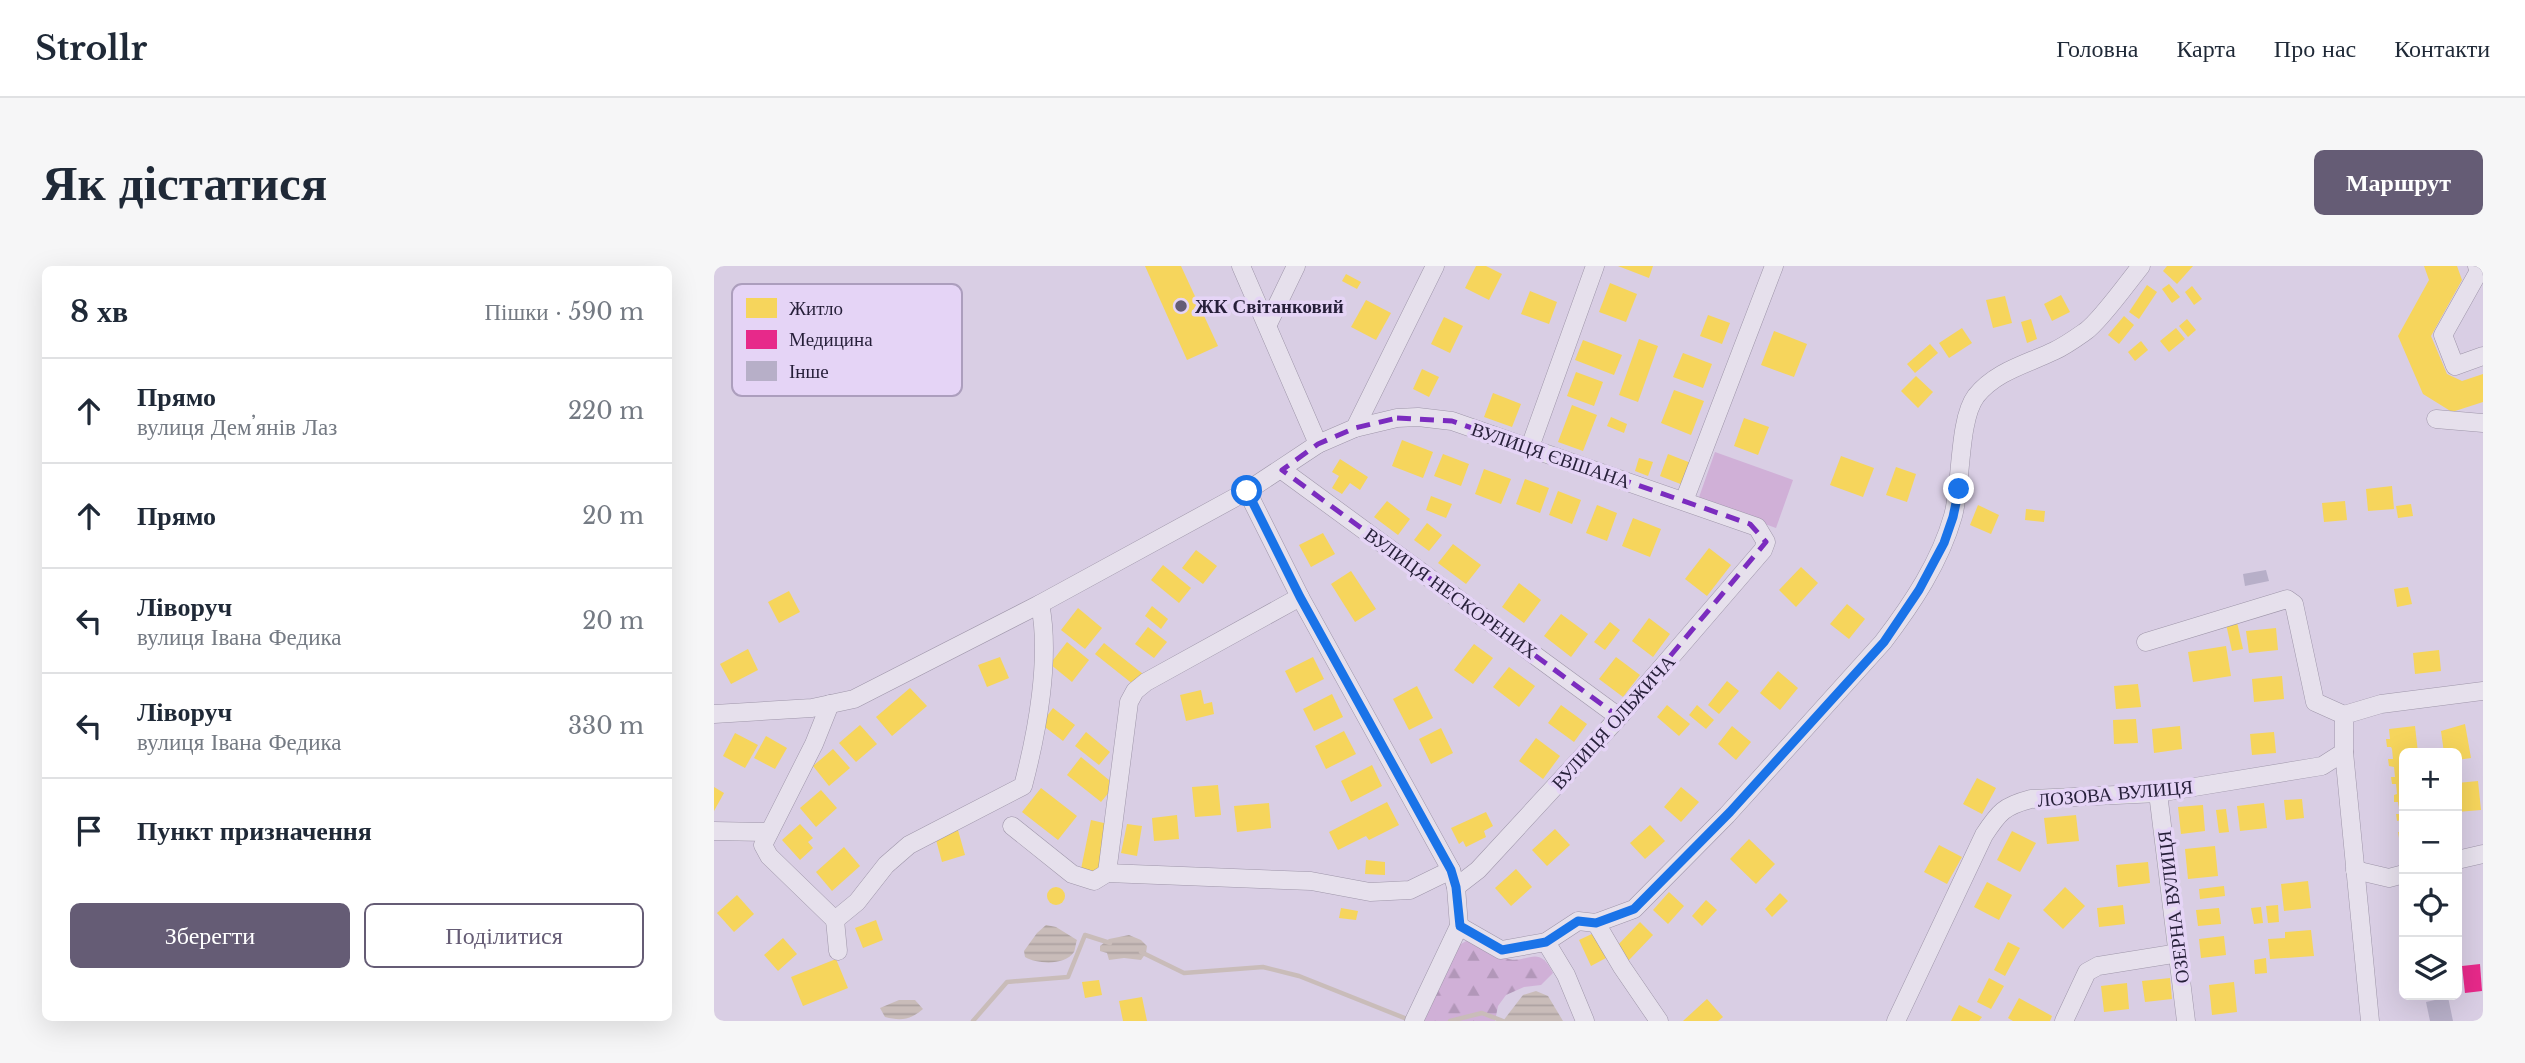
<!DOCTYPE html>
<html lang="uk">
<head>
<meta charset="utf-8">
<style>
  body { margin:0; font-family:"Libre Baskerville",serif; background:#f6f6f7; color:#1f2937 }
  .controls { position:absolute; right:21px; bottom:21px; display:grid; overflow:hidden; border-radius:10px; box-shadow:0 7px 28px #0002 }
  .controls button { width:63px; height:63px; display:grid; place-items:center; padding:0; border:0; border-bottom:2px solid #e0e1e3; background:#fff; color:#1f2937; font:35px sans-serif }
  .stop { position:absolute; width:21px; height:21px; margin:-16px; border:5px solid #1a73e8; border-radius:50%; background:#fff }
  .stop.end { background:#1a73e8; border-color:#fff; box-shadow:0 2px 7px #0008 }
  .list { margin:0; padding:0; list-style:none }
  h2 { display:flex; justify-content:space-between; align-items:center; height:91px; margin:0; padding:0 28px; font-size:30px }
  h2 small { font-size:23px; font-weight:400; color:#747a83 }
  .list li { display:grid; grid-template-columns:46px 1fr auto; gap:21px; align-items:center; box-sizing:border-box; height:105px; padding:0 28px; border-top:2px solid #e0e1e3 }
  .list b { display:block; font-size:26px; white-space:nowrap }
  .list p { margin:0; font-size:23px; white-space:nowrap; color:#747a83 }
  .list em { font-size:23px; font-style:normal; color:#747a83 }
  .actions { display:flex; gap:14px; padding:21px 28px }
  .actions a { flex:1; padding:16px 0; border:2px solid #655c75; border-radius:10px; text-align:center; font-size:24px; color:#655c75 }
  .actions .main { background:#655c75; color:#fff }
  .icon { flex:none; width:38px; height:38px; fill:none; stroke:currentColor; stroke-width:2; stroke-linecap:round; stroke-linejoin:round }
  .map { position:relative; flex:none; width:1769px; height:755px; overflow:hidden; border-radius:10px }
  header { display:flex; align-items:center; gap:42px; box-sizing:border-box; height:98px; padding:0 35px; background:#fff; border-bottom:2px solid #e0e1e3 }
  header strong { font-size:33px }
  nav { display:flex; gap:38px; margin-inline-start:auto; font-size:24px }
  .intro { display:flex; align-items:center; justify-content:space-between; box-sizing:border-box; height:168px; padding:0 42px }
  h1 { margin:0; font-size:49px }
  .button { padding:18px 32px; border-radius:10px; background:#655c75; color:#fff; font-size:24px; font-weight:700 }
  main { display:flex; gap:42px; padding:0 42px }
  aside { flex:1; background:#fff; border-radius:10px; box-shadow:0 7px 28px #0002 }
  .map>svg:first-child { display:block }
  .forest { fill:url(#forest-firs) }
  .green { fill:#d0b0d7 }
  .water { fill:url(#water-rules) }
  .homes { fill:#f6d55c }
  .health { fill:#e7298a }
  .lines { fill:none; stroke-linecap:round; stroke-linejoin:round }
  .stream { stroke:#c9bcb9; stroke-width:4.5 }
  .building { fill:#b7afc8 }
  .minor-casing { stroke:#9f96aa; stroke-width:19 }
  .minor { stroke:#e6e0ec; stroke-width:18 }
  .route { stroke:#1a73e8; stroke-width:9 }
  .marked { fill:none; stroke:#7b2cbf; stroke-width:5; stroke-dasharray:14 9; stroke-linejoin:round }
  .poi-dot { fill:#655c75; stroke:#e5d4f6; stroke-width:2.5 }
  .labels { text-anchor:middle; stroke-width:7; stroke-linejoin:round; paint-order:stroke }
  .poi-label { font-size:19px; font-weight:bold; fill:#261f39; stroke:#e5d4f6; text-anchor:start }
  .street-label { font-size:19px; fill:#261f39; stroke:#e5d4f6 }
  .key { fill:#e5d4f6; stroke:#ac9ebd; stroke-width:2 }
  .key-label { font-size:19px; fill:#261f39 }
</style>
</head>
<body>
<header>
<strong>Strollr</strong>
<nav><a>Головна</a><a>Карта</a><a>Про нас</a><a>Контакти</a></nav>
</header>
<div class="intro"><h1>Як дістатися</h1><a class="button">Маршрут</a></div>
<main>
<aside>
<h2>8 хв<small>Пішки · 590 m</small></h2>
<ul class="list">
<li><svg class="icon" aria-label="ahead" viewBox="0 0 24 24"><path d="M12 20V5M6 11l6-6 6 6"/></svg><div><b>Прямо</b><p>вулиця Демʼянів Лаз</p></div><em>220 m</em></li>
<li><svg class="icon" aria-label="ahead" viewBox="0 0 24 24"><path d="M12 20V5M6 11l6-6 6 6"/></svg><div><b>Прямо</b></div><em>20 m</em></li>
<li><svg class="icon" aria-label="left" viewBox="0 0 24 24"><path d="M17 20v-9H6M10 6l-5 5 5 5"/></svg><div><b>Ліворуч</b><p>вулиця Івана Федика</p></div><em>20 m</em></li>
<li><svg class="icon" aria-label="left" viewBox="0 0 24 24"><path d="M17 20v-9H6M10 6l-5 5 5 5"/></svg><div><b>Ліворуч</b><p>вулиця Івана Федика</p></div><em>330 m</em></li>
<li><svg class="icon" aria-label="arrive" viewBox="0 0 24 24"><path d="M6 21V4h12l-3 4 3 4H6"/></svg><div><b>Пункт призначення</b></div></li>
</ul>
<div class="actions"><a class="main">Зберегти</a><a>Поділитися</a></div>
</aside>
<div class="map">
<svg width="1769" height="755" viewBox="0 0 1769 755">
  <defs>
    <pattern id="forest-firs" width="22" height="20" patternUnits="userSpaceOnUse" patternTransform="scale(1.75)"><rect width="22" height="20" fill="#d0b0d7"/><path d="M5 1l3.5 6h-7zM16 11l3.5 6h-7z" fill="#b297b9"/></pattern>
    <pattern id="water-rules" width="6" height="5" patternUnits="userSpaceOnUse" patternTransform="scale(1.75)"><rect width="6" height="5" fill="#c9bcb9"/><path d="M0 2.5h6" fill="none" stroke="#aca1a0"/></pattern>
  </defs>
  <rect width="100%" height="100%" fill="#d9cee4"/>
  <path class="forest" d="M756,673C767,680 779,688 791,692C813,700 824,676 839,707L827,719L810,721L792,729L784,740L781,755H704L745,679Z"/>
  <path class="green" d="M1001,186L1079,214L1062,262L984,234Z"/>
  <g class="water">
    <path d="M332,659L342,661L363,674C362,676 361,684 360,686C351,700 323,698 311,691L310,685L323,667Z"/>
    <path d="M415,669L427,674L433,680L432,687L427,694L410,692L395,694L393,687L386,685V680L395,673Z"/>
    <path d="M822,725L834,730L849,755H789L809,729Z"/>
    <path d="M185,734H201L209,743C196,754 187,755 171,751L166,742Z"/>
  </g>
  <g class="homes">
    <path d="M431,0H467L504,80L473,94Z"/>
    <path d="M762,0H772L788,8L775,34L751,22Z"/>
    <path d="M904,0H939L935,12Z"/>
    <path d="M1453,0H1479L1463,18L1449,5Z"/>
    <path d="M1710,0H1743L1748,14L1717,70L1733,108L1748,115L1769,108V136L1738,146L1709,128L1684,70L1715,14Z"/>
    <path d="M632,8L647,16L643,23L628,15Z"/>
    <path d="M896,17L923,28L912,56L885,46Z"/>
    <path d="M1455,18L1466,31L1458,37L1448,23Z"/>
    <path d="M1433,19L1443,26L1425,53L1415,46Z"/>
    <path d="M1478,20L1488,33L1480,39L1471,26Z"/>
    <path d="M816,25L843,36L835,58L807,48Z"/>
    <path d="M1347,29L1356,46L1338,55L1330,38Z"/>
    <path d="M1291,30L1298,57L1279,62L1272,34Z"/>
    <path d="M652,34L677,47L662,74L637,61Z"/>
    <path d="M994,49L1016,57L1008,78L986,70Z"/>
    <path d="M1410,50L1420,59L1405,78L1394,69Z"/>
    <path d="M730,51L749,60L736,87L717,78Z"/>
    <path d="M1317,53L1323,73L1313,77L1307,56Z"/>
    <path d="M1473,53L1482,64L1474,71L1465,60Z"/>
    <path d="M1248,62L1258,77L1235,92L1225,77Z"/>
    <path d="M1462,62L1471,73L1455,86L1446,75Z"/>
    <path d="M1060,65L1093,78L1080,111L1047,99Z"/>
    <path d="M925,73L944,80L924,136L905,129Z"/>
    <path d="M869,74L908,89L900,109L861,94Z"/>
    <path d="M1427,75L1434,84L1421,95L1414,86Z"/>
    <path d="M1216,78L1224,87L1201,107L1193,98Z"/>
    <path d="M969,87L998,98L989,122L959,111Z"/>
    <path d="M708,103L725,111L715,131L699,123Z"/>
    <path d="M862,106L889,116L880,140L853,130Z"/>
    <path d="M1202,110L1219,126L1204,142L1187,125Z"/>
    <path d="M960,124L990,135L977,169L947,157Z"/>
    <path d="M779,127L807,138L798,161L770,151Z"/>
    <path d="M858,139L883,149L869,185L844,176Z"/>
    <path d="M897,151L913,158L910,167L893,160Z"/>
    <path d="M1030,152L1055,161L1044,189L1020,180Z"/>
    <path d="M688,174L719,186L709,212L678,200Z"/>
    <path d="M729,188L755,198L747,220L720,210Z"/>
    <path d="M954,188L977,197L969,219L946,210Z"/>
    <path d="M1127,190L1160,202L1149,231L1116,219Z"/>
    <path d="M925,192L939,196L934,210L921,205Z"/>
    <path d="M626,193L654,211L646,224L636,217L628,228L618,222L625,210L618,206Z"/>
    <path d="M1182,201L1202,208L1193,236L1172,229Z"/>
    <path d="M770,203L797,213L787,238L761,228Z"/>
    <path d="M811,213L835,222L826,247L802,238Z"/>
    <path d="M1678,220L1680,243L1654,245L1652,223Z"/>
    <path d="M844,225L867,234L858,258L835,249Z"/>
    <path d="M717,230L738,238L732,252L712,244Z"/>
    <path d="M673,235L696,253L684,269L660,251Z"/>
    <path d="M1631,235L1633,254L1610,256L1608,237Z"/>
    <path d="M1697,238L1699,250L1684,252L1682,240Z"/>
    <path d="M883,239L903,247L893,275L872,267Z"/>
    <path d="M1264,239L1285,249L1277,268L1256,259Z"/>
    <path d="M1312,243L1331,245L1330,256L1311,254Z"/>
    <path d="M919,252L947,263L936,291L908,280Z"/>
    <path d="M713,257L728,269L715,285L700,274Z"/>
    <path d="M609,267L621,288L597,301L585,279Z"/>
    <path d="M739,278L767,299L752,318L724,297Z"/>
    <path d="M995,282L1017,299L993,330L971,313Z"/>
    <path d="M482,284L503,300L489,318L468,302Z"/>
    <path d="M449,299L477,322L465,337L437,314Z"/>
    <path d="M1087,301L1104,317L1082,341L1065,324Z"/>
    <path d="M637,305L662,343L641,356L617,318Z"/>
    <path d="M805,317L827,334L810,357L788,341Z"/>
    <path d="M1694,321L1698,338L1683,341L1680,323Z"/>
    <path d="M75,325L86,346L65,357L54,336Z"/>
    <path d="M1133,338L1151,353L1135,373L1116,358Z"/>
    <path d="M438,340L454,353L447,363L431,350Z"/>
    <path d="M364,342L388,362L371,383L347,364Z"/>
    <path d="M847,348L874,368L857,391L830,370Z"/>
    <path d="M935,352L956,368L939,391L918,375Z"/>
    <path d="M896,356L906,364L891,384L880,376Z"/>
    <path d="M1523,356L1529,383L1518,385L1512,358Z"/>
    <path d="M434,361L453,376L440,392L421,378Z"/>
    <path d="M1562,362L1564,384L1535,387L1532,365Z"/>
    <path d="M353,376L375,394L358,416L336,398Z"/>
    <path d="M390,377L429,408L420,419L381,388Z"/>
    <path d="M760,378L779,392L759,418L740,404Z"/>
    <path d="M1512,380L1517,410L1479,416L1474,386Z"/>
    <path d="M34,383L44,404L17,418L6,398Z"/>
    <path d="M1725,384L1727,405L1701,408L1699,387Z"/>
    <path d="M286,391L295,412L273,421L264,399Z"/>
    <path d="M599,391L610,413L582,427L571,405Z"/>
    <path d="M902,391L926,409L909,431L885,413Z"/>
    <path d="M795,401L821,420L805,441L779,421Z"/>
    <path d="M1064,405L1084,422L1066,444L1046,427Z"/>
    <path d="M1568,410L1570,433L1540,436L1538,413Z"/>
    <path d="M1013,415L1025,425L1005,448L994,439Z"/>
    <path d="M1424,418L1427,441L1402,443L1400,420Z"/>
    <path d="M703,420L719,452L695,464L679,433Z"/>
    <path d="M196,422L213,440L178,470L162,451Z"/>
    <path d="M487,424L490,438L498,436L500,448L472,455L466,429Z"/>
    <path d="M618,428L629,451L600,465L589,443Z"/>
    <path d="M847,439L873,458L860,476L834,457Z"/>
    <path d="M953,439L976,458L965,470L943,451Z"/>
    <path d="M983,439L1000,454L992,463L975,449Z"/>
    <path d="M339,442L361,459L349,475L327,458Z"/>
    <path d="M1422,453L1424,477L1400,478L1399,454Z"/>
    <path d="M1751,458L1757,492L1743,494V487H1730L1727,465Z"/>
    <path d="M146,459L163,478L142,496L125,477Z"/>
    <path d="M1018,460L1037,476L1022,494L1004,478Z"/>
    <path d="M1466,460L1468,483L1440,487L1438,463Z"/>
    <path d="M1701,460L1704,487H1690V572H1685L1684,566H1688L1687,554L1683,555L1682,548H1686L1684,536H1680V529L1683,528L1682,518H1678L1677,511H1681L1680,501L1675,500L1674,493H1679L1678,483L1677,481H1673L1672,473H1676L1675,463Z"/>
    <path d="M727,462L739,487L717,498L705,473Z"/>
    <path d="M630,465L642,488L612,503L601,480Z"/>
    <path d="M372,466L396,486L385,499L361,480Z"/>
    <path d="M1560,466L1562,487L1538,489L1536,468Z"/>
    <path d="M21,467L44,479L31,502L9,490Z"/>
    <path d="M52,470L73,482L61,503L40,492Z"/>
    <path d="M822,472L846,490L829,513L805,495Z"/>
    <path d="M119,483L136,502L115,520L99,500Z"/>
    <path d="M367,491L401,519L387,536L353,509Z"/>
    <path d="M658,499L668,520L637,536L627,515Z"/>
    <path d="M1263,512L1282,522L1268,548L1249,538Z"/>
    <path d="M1764,515L1767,544L1743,546V517Z"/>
    <path d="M504,519L507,549L481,551L478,521Z"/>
    <path d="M0,521L10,527L0,545Z"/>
    <path d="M967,521L985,536L967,556L950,541Z"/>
    <path d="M327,522L363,550L344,574L308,546Z"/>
    <path d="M107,524L123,542L102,561L86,542Z"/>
    <path d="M1588,533L1590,552L1572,554L1570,534Z"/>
    <path d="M673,536L685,559L655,574L652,570L624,584L615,566Z"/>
    <path d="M555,537L557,562L523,566L520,540Z"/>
    <path d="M1550,537L1553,562L1526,565L1523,540Z"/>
    <path d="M1489,539L1491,565L1467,568L1464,541Z"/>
    <path d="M1512,543L1515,566L1505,567L1502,544Z"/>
    <path d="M772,546L779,560L770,565L772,571L752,581L749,575L745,578L737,562Z"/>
    <path d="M463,549L465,573L440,575L438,552Z"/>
    <path d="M1362,549L1365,575L1333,578L1330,552Z"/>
    <path d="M377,554L394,558L384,607L367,603Z"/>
    <path d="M86,558L99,572L94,576L99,582L86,594L68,574Z"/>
    <path d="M413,558L428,560L423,590L407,587Z"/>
    <path d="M936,559L951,575L931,593L916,577Z"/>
    <path d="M841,563L856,579L833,600L818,584Z"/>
    <path d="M244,564L251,589L228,596L221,570Z"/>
    <path d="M1298,565L1322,577L1306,606L1283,594Z"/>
    <path d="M1035,573L1061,598L1042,618L1016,593Z"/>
    <path d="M1225,579L1248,591L1233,618L1210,606Z"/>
    <path d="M1501,580L1504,610L1474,613L1471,583Z"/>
    <path d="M130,581L146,600L118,625L102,606Z"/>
    <path d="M652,594L671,596V609L651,608Z"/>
    <path d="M1434,596L1436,617L1404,621L1402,599Z"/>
    <path d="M802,603L818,621L797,640L781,622Z"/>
    <path d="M1594,615L1597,642L1570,645L1567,618Z"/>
    <path d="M1273,616L1298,629L1285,654L1260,641Z"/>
    <path d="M1510,620L1511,630L1486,633L1485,623Z"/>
    <circle cx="342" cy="630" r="9"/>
    <path d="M1351,621L1371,640L1349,663L1329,644Z"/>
    <path d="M955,626L970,640L954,658L939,644Z"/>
    <path d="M1066,627L1074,635L1058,651L1051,643Z"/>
    <path d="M23,629L40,648L20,666L3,647Z"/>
    <path d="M992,634L1003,644L988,660L978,650Z"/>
    <path d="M1409,639L1411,658L1385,661L1383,642Z"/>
    <path d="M1564,639L1565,656L1554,657L1552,640Z"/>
    <path d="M1547,641L1549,657L1540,658L1537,642Z"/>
    <path d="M627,642L644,645L642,654L625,652Z"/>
    <path d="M1505,642L1507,658L1484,660L1482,644Z"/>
    <path d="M162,654L169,674L149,682L141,662Z"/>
    <path d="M926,656L939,669L914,695L901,682Z"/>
    <path d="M1597,664L1600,690L1556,693L1554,673L1571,672V666Z"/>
    <path d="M880,667L892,692L877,700L865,674Z"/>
    <path d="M1510,670L1512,689L1487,692L1485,673Z"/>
    <path d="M69,672L83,688L64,705L50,689Z"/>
    <path d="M1294,676L1306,682L1291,710L1280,704Z"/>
    <path d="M1552,692L1553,707L1541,708L1540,694Z"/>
    <path d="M122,693L134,722L89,740L77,711Z"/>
    <path d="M1275,712L1290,720L1277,743L1263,736Z"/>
    <path d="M1456,712L1458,733L1431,736L1428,715Z"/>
    <path d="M385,714L388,729L371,732L368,716Z"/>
    <path d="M1520,716L1523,746L1498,749L1495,719Z"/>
    <path d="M1413,717L1415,743L1390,746L1387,720Z"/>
    <path d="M428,731L433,755H409L405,735Z"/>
    <path d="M1305,732L1338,750L1336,755H1299L1294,752Z"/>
    <path d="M993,733L1009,751L1004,755H969Z"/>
    <path d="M1245,739L1268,751L1265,755H1237Z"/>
  </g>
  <path class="health" d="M1766,698L1768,725L1751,727L1748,700Z"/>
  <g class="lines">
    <g class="stream">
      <path d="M427,686L470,707L549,701L585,710L698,755"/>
      <path d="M259,755L293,716L354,711L371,669L396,677"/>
      <path d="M736,755L768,747L789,755"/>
    </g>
  </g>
  <g class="building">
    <path d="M1552,304L1555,315L1531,320L1529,308Z"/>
    <path d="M1734,731L1739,755H1716L1712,736Z"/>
  </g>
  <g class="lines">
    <defs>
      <g id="minor">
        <path d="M527,0L604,178"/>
        <path d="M1763,0L1765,5L1729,69L1741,100L1769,90"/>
        <path d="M554,58L582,0"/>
        <path d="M1722,153L1769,157"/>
        <path d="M641,162L721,0"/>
        <path d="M816,181L881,0"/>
        <path d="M568,204L905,451"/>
        <path d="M533,225L586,331L737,604L742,621L745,660L700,755"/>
        <path d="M970,235L1060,0"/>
        <path d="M1432,376L1573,333L1580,338L1601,436L1630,449"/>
        <path d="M116,438L100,478L49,579L55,590L121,654L143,636L172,599L195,579L309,520C323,467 337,392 326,338"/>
        <path d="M0,448L98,442L140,433L326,338L533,225L604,178L641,162L683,152L704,151L738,155L1043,261L1052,276L1049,284L905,451L764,604L742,621"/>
        <path d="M1630,486L1656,755"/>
        <path d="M1444,527L1472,755"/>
        <path d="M298,560L358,608L380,615L393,607L597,615L656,626L696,624L737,604"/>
        <path d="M0,565L55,566"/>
        <path d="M1743,594L1769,588"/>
        <path d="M1641,604L1675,612L1690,608"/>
        <path d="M393,607L415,436L421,425L432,416L586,331"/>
        <path d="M121,654L124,685"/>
        <path d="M882,657L908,701L945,755"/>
        <path d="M745,660L787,684L832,676L864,655L882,657L920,643L1013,549L1169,376C1198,338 1226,296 1239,250C1248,218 1244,154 1262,130C1282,105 1313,98 1340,85C1351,80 1362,72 1372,65C1387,54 1414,16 1427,0"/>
        <path d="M832,676L852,709L871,755"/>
        <path d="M1182,755L1270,569C1285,546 1290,540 1317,533L1444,527L1608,500L1630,486V449L1667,438L1769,425"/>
        <path d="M1350,755L1373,706L1384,700L1465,687"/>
      </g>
    </defs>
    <use href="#minor" class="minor-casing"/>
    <use href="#minor" class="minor"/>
  </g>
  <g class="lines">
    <path class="route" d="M533,225L586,331L737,604L742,621L746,660L788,684L832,676L864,655L882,657L920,643L1016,546L1170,376L1205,324L1230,277L1239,251L1245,223"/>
  </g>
  <path class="marked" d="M683,152L738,155L1036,258L1052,276L905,451L568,204L604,178L641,162Z"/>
  <circle class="poi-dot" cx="467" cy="40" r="7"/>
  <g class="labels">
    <g class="poi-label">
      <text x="481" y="47">ЖК Світанковий</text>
    </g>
    <g class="street-label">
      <text transform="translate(837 189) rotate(19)" y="7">ВУЛИЦЯ ЄВШАНА</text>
      <text transform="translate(737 327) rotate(36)" y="7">ВУЛИЦЯ НЕСКОРЕНИХ</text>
      <text transform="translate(899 456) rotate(-48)" y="7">ВУЛИЦЯ ОЛЬЖИЧА</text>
      <text transform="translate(1401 527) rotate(-5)" y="7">ЛОЗОВА ВУЛИЦЯ</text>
      <text transform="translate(1459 641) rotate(-97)" y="7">ОЗЕРНА ВУЛИЦЯ</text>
    </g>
  </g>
  <rect x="18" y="18" width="230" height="112" rx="10" class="key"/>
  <rect x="32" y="32" width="31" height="20" fill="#f6d55c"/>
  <rect x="32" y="64" width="31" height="19" fill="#e7298a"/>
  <rect x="32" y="95" width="31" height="20" fill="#b7afc8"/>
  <g class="key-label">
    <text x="75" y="49">Житло</text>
    <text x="75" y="80">Медицина</text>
    <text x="75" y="112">Інше</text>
  </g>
</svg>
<div class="controls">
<button>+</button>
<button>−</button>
<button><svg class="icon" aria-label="locate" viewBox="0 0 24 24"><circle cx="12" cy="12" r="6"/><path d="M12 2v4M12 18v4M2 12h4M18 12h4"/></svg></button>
<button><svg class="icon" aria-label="layers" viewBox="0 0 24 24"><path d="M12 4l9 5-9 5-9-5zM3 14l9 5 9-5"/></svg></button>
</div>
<div class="stop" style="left:533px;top:225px"></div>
<div class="stop end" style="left:1245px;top:223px"></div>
</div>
</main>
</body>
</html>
